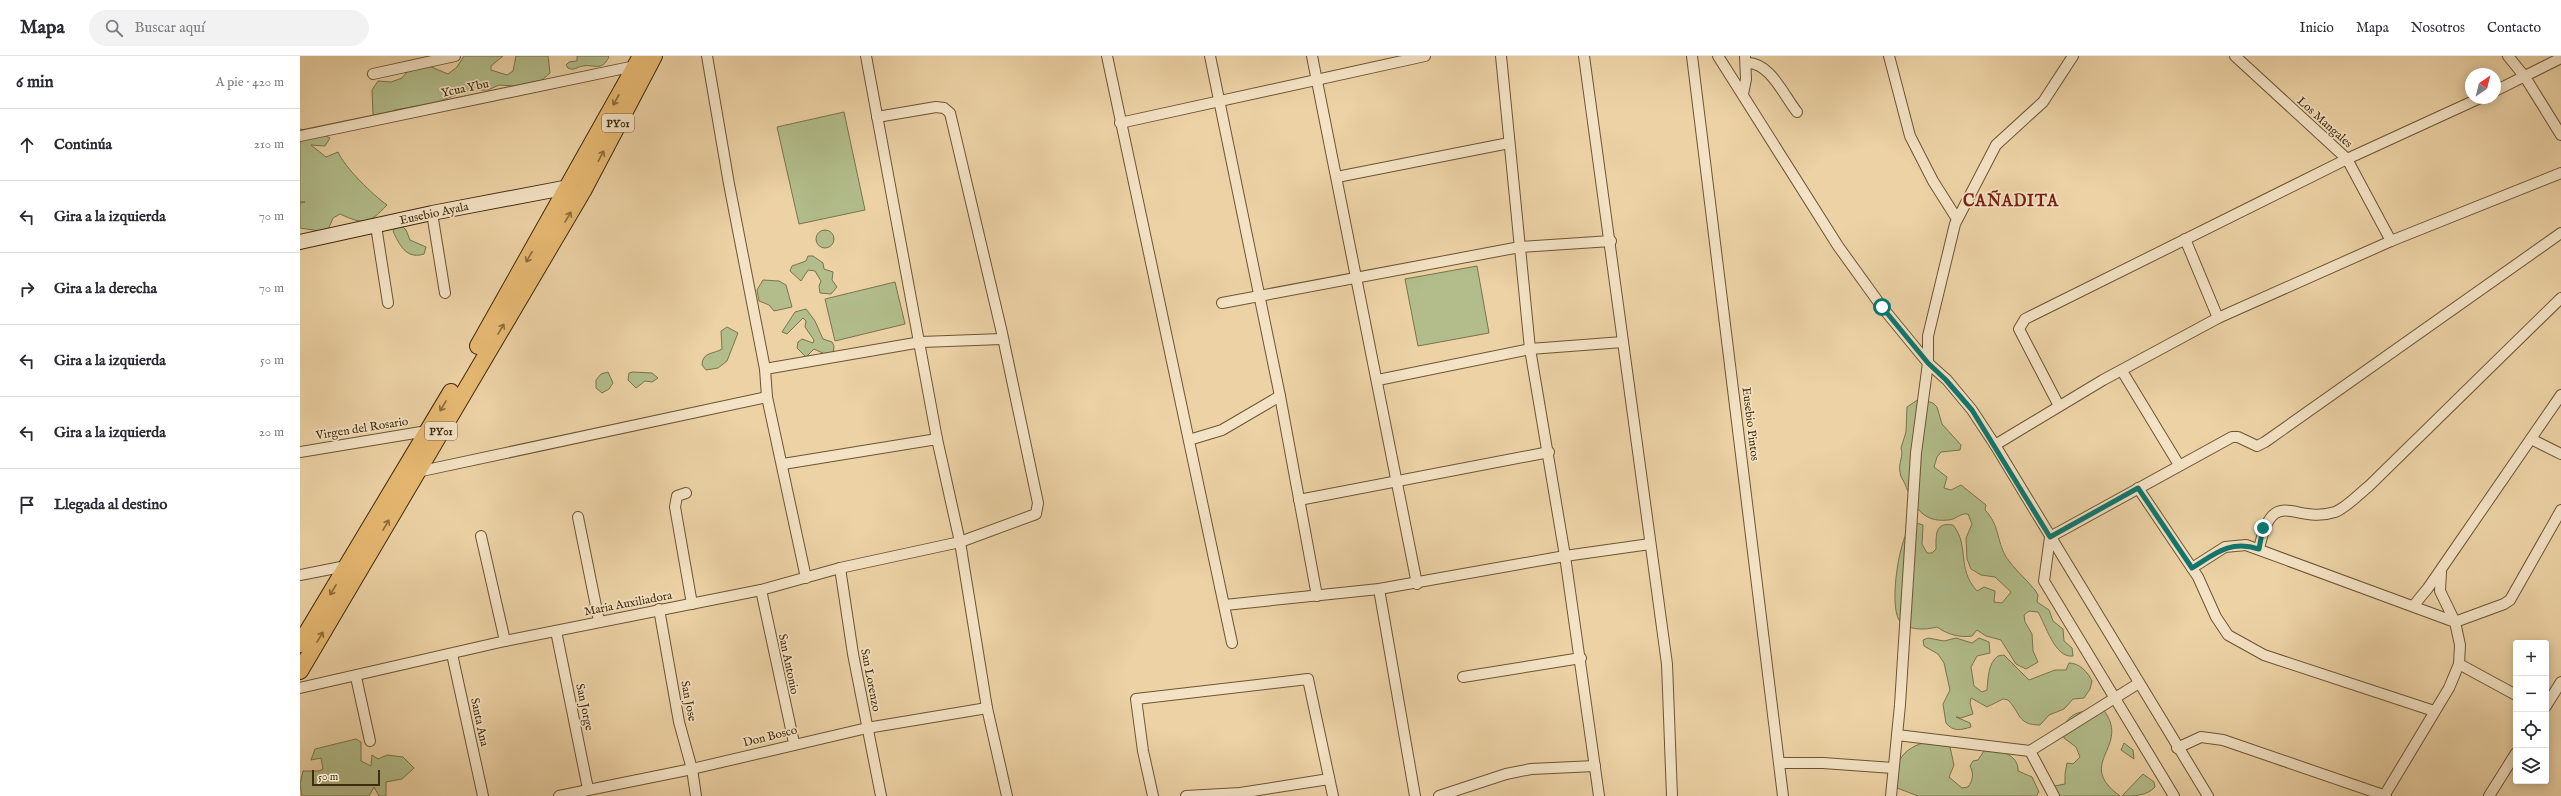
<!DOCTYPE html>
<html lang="es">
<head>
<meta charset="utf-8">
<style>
  body { margin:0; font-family:"IM FELL English",serif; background:#f2f2f3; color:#2b2b33 }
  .controls { position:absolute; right:12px; bottom:12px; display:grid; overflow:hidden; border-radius:4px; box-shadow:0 2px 10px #0003 }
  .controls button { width:36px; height:36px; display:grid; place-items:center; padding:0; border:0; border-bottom:1px solid #e1e1e2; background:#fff; color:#2b2b33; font:20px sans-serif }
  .compass { position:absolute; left:2165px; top:12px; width:36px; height:36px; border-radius:50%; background:#fff; box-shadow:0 2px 10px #0003; rotate:35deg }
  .scale { position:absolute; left:12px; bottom:10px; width:68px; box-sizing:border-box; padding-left:4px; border:2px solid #412b0d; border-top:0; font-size:11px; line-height:14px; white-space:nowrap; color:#412b0d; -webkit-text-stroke:3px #f3e2c4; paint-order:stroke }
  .stop { position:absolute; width:12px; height:12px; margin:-9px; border:3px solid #0f766e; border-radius:50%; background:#fff }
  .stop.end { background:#0f766e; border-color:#fff; box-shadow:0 1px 4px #0008 }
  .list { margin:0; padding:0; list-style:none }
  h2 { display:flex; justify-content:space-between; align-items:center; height:52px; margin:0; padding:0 16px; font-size:17px }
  h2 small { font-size:13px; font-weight:400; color:#7c7c81 }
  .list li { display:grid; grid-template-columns:26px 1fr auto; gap:12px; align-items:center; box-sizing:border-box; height:72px; padding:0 16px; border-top:1px solid #e1e1e2 }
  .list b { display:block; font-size:15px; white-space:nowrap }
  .list em { font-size:13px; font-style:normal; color:#7c7c81 }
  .icon { flex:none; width:22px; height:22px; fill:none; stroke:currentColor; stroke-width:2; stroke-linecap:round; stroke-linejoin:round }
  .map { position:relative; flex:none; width:2261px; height:740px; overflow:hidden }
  header { display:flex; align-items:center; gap:24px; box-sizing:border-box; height:56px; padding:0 20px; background:#fff; border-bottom:1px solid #e1e1e2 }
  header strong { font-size:19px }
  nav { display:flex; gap:22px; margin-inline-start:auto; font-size:14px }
  .search { width:280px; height:36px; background:#f2f2f3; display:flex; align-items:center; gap:10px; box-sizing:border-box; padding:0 14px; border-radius:22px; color:#7c7c81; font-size:15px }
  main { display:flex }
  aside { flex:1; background:#fff }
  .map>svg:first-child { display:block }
  .green { fill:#b2bd8b; stroke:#7a744c }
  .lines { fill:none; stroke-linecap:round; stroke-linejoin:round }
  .minor-casing { stroke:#6c5533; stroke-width:12 }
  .secondary-casing { stroke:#412b0d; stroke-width:16 }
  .trunk-casing { stroke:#412b0d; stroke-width:18 }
  .minor { stroke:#f3e2c4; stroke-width:10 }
  .secondary { stroke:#f3e2c4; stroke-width:14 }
  .trunk { stroke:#e6b972; stroke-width:16 }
  .oneway { stroke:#8b6b3a }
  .route { stroke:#0f766e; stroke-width:5 }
  .labels { text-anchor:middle; stroke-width:3.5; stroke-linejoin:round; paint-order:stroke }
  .shield { fill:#f3e2c4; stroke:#766244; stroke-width:1 }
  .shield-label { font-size:11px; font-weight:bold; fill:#412b0d }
  .street-label { font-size:12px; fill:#412b0d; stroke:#f3e2c4 }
  .district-label { font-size:16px; font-weight:bold; letter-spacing:1px; fill:#7a1f14; stroke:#f3e2c4 }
</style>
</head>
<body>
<header>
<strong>Mapa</strong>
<div class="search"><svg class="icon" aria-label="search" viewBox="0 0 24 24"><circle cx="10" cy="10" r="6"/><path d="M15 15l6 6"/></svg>Buscar aquí</div>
<nav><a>Inicio</a><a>Mapa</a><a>Nosotros</a><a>Contacto</a></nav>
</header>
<main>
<aside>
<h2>6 min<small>A pie · 420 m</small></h2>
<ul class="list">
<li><svg class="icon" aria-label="ahead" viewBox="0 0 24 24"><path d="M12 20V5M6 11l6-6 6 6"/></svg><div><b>Continúa</b></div><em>210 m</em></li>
<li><svg class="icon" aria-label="left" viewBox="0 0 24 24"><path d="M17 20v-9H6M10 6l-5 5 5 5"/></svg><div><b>Gira a la izquierda</b></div><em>70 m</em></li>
<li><svg class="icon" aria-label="right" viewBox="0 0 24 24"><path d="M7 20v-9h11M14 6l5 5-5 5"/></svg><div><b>Gira a la derecha</b></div><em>70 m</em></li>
<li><svg class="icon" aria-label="left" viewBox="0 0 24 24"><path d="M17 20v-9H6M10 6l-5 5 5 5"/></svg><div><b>Gira a la izquierda</b></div><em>50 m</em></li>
<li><svg class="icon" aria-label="left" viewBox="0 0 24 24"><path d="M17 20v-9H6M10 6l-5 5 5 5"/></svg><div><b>Gira a la izquierda</b></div><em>20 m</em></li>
<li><svg class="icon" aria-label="arrive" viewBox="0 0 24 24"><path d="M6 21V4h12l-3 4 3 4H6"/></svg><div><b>Llegada al destino</b></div></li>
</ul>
</aside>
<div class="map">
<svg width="2261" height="740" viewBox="0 0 2261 740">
  <rect width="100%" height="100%" fill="#ecd2a5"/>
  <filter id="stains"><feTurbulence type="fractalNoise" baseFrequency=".005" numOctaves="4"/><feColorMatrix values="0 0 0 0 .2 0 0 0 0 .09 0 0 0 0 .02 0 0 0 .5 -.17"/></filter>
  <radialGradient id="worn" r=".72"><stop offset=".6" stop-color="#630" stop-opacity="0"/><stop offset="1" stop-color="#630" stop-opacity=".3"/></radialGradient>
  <g class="green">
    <path d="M164,0H203L191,10V14L207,19L213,15L216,0H248L250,17L242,24L214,30L199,29L188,34H169L135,47L95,54L78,63L73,58L72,34L78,25L91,26L102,22L107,16L129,10L148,18L157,11Z"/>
    <path d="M277,0H308L309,1C301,16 295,8 283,10C276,11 275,15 268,12L266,9L269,6L277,5Z"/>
    <path d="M544,56L565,154L499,168L477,71Z"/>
    <path d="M0,73L22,78L30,82L25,90L11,89L26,101L38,96C45,112 73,139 87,149C68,169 64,169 40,158L33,162L27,176L0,172V147L5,146H0Z"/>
    <path d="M102,170L106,174L110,184L126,191L124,198C106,204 99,188 93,175L96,171Z"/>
    <circle cx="525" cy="183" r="9"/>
    <path d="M508,200H513L523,207L524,213L533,216L532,224L537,231L531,238L520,237L519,230L521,225L515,215L508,214L501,225L490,215L492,210L506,205Z"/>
    <path d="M1177,210L1189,277L1118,290L1105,223Z"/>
    <path d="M463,224L479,225L486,229L492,251L474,255L469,249L459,245L457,234Z"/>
    <path d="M595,226L605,268L535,285L525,243Z"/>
    <path d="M506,253L515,265L523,283L532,286L534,290L533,299H527L514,293L506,301L497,292L498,286L502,283L513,287L514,284L505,271L506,265L503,262L487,278L482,276L495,256Z"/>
    <path d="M427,271L438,277L427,305L418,312L406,314L402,309C402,296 414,298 422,293L421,275Z"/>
    <path d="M308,316L313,327L309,333L302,337L296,332V324L301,318Z"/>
    <path d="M333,316L352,317L358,322L352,326L345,325L336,332L328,324L329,317Z"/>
    <path d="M1619,343L1633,347L1637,351L1642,368L1661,389L1660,394L1641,396L1637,401L1634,411L1647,421L1644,432L1651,434L1661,429L1686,449L1685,454C1700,470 1696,483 1706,501C1714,513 1726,523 1735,534L1738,539L1737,546L1749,554L1753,565L1763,573L1764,585L1772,592L1773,600C1755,603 1745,567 1738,556L1729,555L1724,559L1725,566L1732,578L1733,595L1738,606L1726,613L1716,608L1701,584L1686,580L1677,574L1672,580C1659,582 1647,578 1637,571C1626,574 1607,575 1599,564C1589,548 1599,479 1613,466L1623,469L1622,488L1627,497H1632L1636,493C1636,478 1635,466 1653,469C1670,490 1656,512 1677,535L1684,531L1695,535L1694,546L1702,547L1711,536L1695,521L1681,519L1671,513L1667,503L1666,482L1672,468L1668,458C1659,457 1656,464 1648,464C1621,467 1613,448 1605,428C1603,424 1600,420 1600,416C1598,407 1604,400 1601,392L1606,376L1607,351Z"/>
    <path d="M1628,582L1644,585L1656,582L1672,587L1679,582L1689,586L1690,597L1677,600L1671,611L1674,630L1682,636L1687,634C1688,623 1688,607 1698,600L1704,599L1729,624L1755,614H1766L1769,607C1779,607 1788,616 1792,625L1790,633L1784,642L1773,643L1764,653L1749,659L1740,669C1717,669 1721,657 1708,644L1703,643L1687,651L1671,642L1670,647L1673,658L1661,662L1656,661L1670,667L1671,671C1661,674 1653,676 1646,667L1643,648L1650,634L1644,607L1638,598L1624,590L1623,584Z"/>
    <path d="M1802,652C1834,691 1773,706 1820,740H1751L1754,730L1765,728V718L1767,707L1773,708L1780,701L1776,691L1764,682L1762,672C1773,653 1782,657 1802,652Z"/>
    <path d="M56,683L61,686V705L71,710L72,699L78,703L87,699L103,701L114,712L102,723L86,726V740H79L74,731L69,740H2L0,728L3,715H19L23,713L21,702L11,704L15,693Z"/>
    <path d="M1639,684L1650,691L1654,709L1649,721L1662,732L1668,731C1673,724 1674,718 1670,710L1673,705L1678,704L1684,695C1697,692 1719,698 1718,715L1732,721L1739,736L1736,740H1618L1597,732C1591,700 1610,687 1639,684Z"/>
    <path d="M1824,687L1833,694L1834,703L1821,694Z"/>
    <path d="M1843,718L1854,726L1855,731C1847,740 1834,740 1822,740Z"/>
  </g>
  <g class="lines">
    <defs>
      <g id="minor">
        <path d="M407,0L429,128L465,313L467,341L506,522"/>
        <path d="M566,0L637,383"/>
        <path d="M807,0L932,587"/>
        <path d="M910,0L980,340L1017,540"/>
        <path d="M1012,0L1117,528"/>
        <path d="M1201,0L1230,293L1265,500L1299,740"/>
        <path d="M1284,0L1367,608L1372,740"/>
        <path d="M1392,0L1483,740"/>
        <path d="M1418,0L1538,190L1582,251L1628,307L1647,324L1672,354L1695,389L1908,740"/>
        <path d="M1589,0L1610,80L1633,125L1657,163"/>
        <path d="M1935,0L2047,103L2091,185"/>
        <path d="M2208,0L2225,21L2261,79"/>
        <path d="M1447,7C1470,6 1484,40 1497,56"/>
        <path d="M73,18L155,0"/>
        <path d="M2195,35L2261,2"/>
        <path d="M1443,38L1446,23L1445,0"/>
        <path d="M820,67L1125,0"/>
        <path d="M0,80L335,10"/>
        <path d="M1037,121L1209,87"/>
        <path d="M132,157L145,237"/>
        <path d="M76,170L88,247"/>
        <path d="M1885,183L1918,262"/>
        <path d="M922,247L1220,191L1311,185"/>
        <path d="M465,313L621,286L702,283"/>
        <path d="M1822,315L1879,409"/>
        <path d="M1078,324L1230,293L1323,286"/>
        <path d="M1759,350L1719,273L1725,263L2047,103L2180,42"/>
        <path d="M2231,383L2261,398"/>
        <path d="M889,384L922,374L980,340"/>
        <path d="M1695,389L1803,324L1918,262L2091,185L2261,117"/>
        <path d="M0,396L127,375"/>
        <path d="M483,408L637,383L660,486L687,652L707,740"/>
        <path d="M117,416L467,341"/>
        <path d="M1838,432L1898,521L1916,561L1928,579L1964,599L2134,655"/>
        <path d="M386,437L377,440L375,451L392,548"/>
        <path d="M999,444L1249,396"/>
        <path d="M278,461L299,565"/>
        <path d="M181,480L205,585"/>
        <path d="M1959,493C1973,427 1994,469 2035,456C2046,452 2059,438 2069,430L2261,242"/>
        <path d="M540,512L553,598L581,740"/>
        <path d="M1892,512L1925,491L1946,489L2155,566L2160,589L2159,608L2149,632L2084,740"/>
        <path d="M2141,516L2140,535L2155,566L2204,548L2210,544L2261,454"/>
        <path d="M0,519L46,510"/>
        <path d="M1079,533L1115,740"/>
        <path d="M461,534L494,687"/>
        <path d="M925,549L1079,533L1265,500L1350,488"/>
        <path d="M2114,549L2128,532L2261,339"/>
        <path d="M359,553L379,666L392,713L396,740"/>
        <path d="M256,575L288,733"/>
        <path d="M152,598L183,740"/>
        <path d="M2159,608L2216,639"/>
        <path d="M56,621L70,685"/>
        <path d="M1163,621L1281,602"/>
        <path d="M0,632L205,585L461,534L540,512L660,486L736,458L738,447L702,277L650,57L644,52L636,51L577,61"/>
        <path d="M2246,650L2261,626"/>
        <path d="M1597,679L1730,695L1839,627"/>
        <path d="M1877,692L1901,681L1923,684L2086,740"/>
        <path d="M1730,695L1754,740"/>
        <path d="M1480,707H1523L1593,712"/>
        <path d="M259,740L392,713L567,672L687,652"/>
        <path d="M853,740L843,695L836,643L1008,623L1033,740"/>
        <path d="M886,740L940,737L1029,723"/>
        <path d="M1139,740L1206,718L1231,713L1295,710"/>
        <path d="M1591,740L1600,649L1616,397L1628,307V280L1655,168L1696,89L1743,46L1773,0"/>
        <path d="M1874,740L1744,525L1750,481L1932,381H1938L1957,390L1965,386L2261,177"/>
        <path d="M2189,740L2216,697"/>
      </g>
      <path id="secondary" d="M0,186L132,157L269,131"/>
      <g id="trunk">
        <path d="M178,290L341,0"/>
        <path d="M0,588L151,336"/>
        <path d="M0,615L283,135L354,0"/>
      </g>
    </defs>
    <use href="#minor" class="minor-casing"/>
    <use href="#secondary" class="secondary-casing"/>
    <use href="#trunk" class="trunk-casing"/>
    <use href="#minor" class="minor"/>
    <use href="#secondary" class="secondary"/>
    <use href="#trunk" class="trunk"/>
  </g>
  <defs><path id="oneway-shaft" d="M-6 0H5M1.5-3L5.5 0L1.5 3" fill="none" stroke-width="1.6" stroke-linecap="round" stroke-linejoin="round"/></defs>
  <g class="oneway">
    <use href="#oneway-shaft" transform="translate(316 44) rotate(119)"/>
    <use href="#oneway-shaft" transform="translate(301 100) rotate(-62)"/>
    <use href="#oneway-shaft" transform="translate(268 161) rotate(-59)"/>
    <use href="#oneway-shaft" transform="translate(229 201) rotate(120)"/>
    <use href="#oneway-shaft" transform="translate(201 273) rotate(-59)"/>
    <use href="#oneway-shaft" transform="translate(143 350) rotate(121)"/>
    <use href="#oneway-shaft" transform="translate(86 469) rotate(-60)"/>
    <use href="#oneway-shaft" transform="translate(33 534) rotate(121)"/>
    <use href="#oneway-shaft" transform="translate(20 581) rotate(-59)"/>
  </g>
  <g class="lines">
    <path class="route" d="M1582,251L1628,307L1646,324L1672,354L1750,481L1838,432L1892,512C1916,497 1930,484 1959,493L1963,472"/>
  </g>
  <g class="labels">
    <g class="shield">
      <rect x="302" y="58" width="32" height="18" rx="3"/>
      <rect x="125" y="366" width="32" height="18" rx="3"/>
    </g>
    <g class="shield-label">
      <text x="318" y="71">PY01</text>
      <text x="141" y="379">PY01</text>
    </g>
    <g class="street-label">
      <text transform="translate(165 32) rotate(-12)" y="4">Ycua Ybu</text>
      <text transform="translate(2025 66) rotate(42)" y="4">Los Mangales</text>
      <text transform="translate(134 157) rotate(-12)" y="4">Eusebio Ayala</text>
      <text transform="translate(1451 368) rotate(83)" y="4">Eusebio Pintos</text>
      <text transform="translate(62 372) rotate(-9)" y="4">Virgen del Rosario</text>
      <text transform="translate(328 547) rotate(-11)" y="4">Maria Auxiliadora</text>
      <text transform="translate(489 608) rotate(78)" y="4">San Antonio</text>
      <text transform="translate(571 624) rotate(79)" y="4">San Lorenzo</text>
      <text transform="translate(389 645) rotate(79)" y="4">San Jose</text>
      <text transform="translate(285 651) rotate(78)" y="4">San Jorge</text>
      <text transform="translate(180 666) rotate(78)" y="4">Santa Ana</text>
      <text transform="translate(470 680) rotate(-14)" y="4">Don Bosco</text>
    </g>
    <g class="district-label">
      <text x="1711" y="150">CAÑADITA</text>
    </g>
  </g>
  <rect width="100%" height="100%" filter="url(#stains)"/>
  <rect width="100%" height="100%" fill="url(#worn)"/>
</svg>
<div class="controls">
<button>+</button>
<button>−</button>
<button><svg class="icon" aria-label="locate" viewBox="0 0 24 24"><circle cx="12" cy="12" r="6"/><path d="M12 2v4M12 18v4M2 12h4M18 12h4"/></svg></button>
<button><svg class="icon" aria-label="layers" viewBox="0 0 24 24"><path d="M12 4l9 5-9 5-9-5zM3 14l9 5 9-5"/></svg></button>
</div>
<svg class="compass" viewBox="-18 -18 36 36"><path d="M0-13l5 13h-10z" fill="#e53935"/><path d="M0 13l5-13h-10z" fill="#7c7c81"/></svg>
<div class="scale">50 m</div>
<div class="stop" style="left:1582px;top:251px"></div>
<div class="stop end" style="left:1963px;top:472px"></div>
</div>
</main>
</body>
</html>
